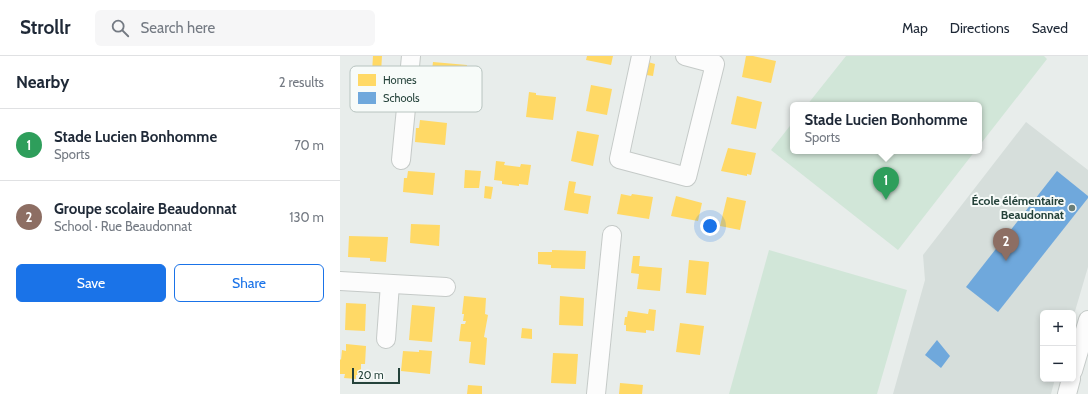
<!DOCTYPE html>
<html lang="en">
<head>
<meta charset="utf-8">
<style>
  body { margin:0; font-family:Cabin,sans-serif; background:#f6f6f7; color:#1f2937 }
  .controls { position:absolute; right:12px; bottom:12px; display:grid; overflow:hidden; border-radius:6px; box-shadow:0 2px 6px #0003 }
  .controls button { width:36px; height:36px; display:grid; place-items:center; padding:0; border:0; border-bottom:1px solid #e0e1e3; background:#fff; color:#1f2937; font:20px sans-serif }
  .scale { position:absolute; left:12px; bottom:10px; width:48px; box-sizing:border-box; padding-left:4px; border:2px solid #24423a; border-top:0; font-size:11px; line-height:14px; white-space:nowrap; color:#24423a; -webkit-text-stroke:3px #f7fbf9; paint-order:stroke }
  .you { position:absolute; left:370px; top:170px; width:14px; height:14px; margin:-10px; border:3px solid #fff; border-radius:50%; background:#1a73e8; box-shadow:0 0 0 6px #1a73e833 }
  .badge { display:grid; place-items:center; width:26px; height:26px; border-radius:50%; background:#1a73e8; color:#fff; font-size:13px; font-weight:700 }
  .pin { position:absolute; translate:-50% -33px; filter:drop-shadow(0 1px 2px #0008) }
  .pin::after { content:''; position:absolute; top:21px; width:14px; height:12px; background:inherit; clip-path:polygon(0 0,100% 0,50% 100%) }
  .popup { position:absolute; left:450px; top:46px; width:192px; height:52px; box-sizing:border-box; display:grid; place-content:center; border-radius:6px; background:#fff; filter:drop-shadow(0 1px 3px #0005); font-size:13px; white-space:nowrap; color:#747a83 }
  .popup b { font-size:15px; color:#1f2937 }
  .popup::after { content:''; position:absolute; left:50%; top:100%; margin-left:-8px; border:8px solid transparent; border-top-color:#fff }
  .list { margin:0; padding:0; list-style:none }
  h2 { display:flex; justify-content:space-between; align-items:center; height:52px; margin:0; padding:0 16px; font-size:17px }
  h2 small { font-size:13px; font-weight:400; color:#747a83 }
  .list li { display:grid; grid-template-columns:26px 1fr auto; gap:12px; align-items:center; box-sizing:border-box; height:72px; padding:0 16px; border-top:1px solid #e0e1e3 }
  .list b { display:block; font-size:15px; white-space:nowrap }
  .list p { margin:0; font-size:13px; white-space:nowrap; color:#747a83 }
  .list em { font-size:13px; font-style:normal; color:#747a83 }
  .actions { display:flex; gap:8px; padding:12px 16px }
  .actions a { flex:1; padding:9px 0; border:1px solid #1a73e8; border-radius:6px; text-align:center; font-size:14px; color:#1a73e8 }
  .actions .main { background:#1a73e8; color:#fff }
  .icon { flex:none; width:22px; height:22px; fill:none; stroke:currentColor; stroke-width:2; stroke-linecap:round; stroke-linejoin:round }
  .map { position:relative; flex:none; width:748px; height:338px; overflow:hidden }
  header { display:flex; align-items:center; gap:24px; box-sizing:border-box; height:56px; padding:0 20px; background:#fff; border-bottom:1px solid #e0e1e3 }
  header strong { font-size:19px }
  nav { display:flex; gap:22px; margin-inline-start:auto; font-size:14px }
  .search { width:280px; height:36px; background:#f6f6f7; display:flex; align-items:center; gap:10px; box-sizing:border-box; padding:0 14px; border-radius:6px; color:#747a83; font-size:15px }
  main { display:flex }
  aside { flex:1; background:#fff }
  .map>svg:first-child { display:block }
  .built { fill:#d6dedb }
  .green { fill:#d1e6d8 }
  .homes { fill:#ffd966 }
  .schools { fill:#6fa8dc }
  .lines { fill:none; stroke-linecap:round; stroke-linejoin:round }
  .minor-casing { stroke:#c5cac8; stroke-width:20 }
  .minor { stroke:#fcfcfc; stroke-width:18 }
  .poi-dot { fill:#697e78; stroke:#f7fbf9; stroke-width:1.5 }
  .labels { text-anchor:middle; stroke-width:4; stroke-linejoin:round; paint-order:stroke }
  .poi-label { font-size:12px; font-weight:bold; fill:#24423a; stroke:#f7fbf9; text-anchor:end }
  .key { fill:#f7fbf9; stroke:#b8c4c0; stroke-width:1 }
  .key-label { font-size:11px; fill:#24423a }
</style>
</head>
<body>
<header>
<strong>Strollr</strong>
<div class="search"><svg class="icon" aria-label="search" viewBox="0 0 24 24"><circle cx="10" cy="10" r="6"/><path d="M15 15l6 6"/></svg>Search here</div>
<nav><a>Map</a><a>Directions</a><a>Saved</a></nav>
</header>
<main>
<aside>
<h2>Nearby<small>2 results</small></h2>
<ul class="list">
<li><span class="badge" style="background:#2e9e5b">1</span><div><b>Stade Lucien Bonhomme</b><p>Sports</p></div><em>70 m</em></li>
<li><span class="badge" style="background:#8d6e63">2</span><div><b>Groupe scolaire Beaudonnat</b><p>School · Rue Beaudonnat</p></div><em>130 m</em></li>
</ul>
<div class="actions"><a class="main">Save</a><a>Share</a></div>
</aside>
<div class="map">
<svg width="748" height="338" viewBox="0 0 748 338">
  <rect width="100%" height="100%" fill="#e8edeb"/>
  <path class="built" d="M686,66L748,114V211L733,262V257H703V323H715L711,338H553L585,224L583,199Z"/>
  <g class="green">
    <path d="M506,0H704L707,3L639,90V49H467Z"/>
    <path d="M453,66V95H635L558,194L431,94Z"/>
    <path d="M429,194L567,234L537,338H389Z"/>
  </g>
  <g class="homes">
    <path d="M33,0H42L41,17H32Z"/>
    <path d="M247,0H273L271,9L246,4Z"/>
    <path d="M406,0H413L436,5L431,27L402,21Z"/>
    <path d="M93,6L127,9L125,31L87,28L88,13L92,14Z"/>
    <path d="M308,6L315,8L313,20L306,19Z"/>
    <path d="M251,29L272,33L267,59L246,55Z"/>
    <path d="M189,36L196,37V39L216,41L213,64L186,61Z"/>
    <path d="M397,40L422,46L416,73L391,68Z"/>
    <path d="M80,64L107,67L105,89L75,86L76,72H79Z"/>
    <path d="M237,75L259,79L253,110L231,105Z"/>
    <path d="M388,92L416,97L411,119L407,118V120L381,115Z"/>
    <path d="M156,105L165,106L164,109L180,111L181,108L191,109L188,129L179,128V130L162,128V125L154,124Z"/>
    <path d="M125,114L141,115L139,132H124Z"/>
    <path d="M68,115L95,117L93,139L63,136L64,122H67Z"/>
    <path d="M229,125L236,126L234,137L251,140L248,158L224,154Z"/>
    <path d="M145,130L153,131L151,143L144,142Z"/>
    <path d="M281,138L291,140L292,138L313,141L309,163L277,158Z"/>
    <path d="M336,140L362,147L358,165L331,160Z"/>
    <path d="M387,141L406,145L400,174L380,170Z"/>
    <path d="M71,168L100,169L99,190L70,187Z"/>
    <path d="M9,180L48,181L46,206L30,205V202L8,201Z"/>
    <path d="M212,194L246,195L245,213L211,212V209L198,208V196H212Z"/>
    <path d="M293,200H300L299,210L322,212L320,235L297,233L299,218L291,217Z"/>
    <path d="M349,204L369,206L366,239L346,237Z"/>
    <path d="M124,240L146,242L145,258L148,259L144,281L147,282L145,309L129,307L131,286L119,285L121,268H125L126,265H123L124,258H122Z"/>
    <path d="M220,240L244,242L243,270L219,269Z"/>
    <path d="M6,247L26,248L25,275L5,274Z"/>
    <path d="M72,249L95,251L92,286L69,284Z"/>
    <path d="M309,253L316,254L314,275L306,274V277L286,275V269H284L285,261H287L288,255L308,258Z"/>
    <path d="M340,267L364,270L360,299L336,296Z"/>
    <path d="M182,272L192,273V283L181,282Z"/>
    <path d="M6,288L26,290L25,308H21V319H16V323L4,322L5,318H0V303L1,304L2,294L6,295Z"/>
    <path d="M79,294L92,295L90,318L61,315L63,295L79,296Z"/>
    <path d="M213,297L238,298L236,328L211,327Z"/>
    <path d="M280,327L303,329L302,338H279Z"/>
    <path d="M128,329L142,330V338H127Z"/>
  </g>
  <g class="schools">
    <path d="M717,115L748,140V142L658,256L626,231Z"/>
    <path d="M597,284L610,300L601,312L585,299Z"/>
  </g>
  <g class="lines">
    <defs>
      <g id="minor">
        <path d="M301,0L279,103L347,121L375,8L345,0"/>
        <path d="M61,104L71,0"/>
        <path d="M0,225L106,231"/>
        <path d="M46,283L50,228"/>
        <path d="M733,315L748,264"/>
        <path d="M256,338L272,179"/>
        <path d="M727,338L731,323"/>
      </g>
    </defs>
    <use href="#minor" class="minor-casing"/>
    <use href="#minor" class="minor"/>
  </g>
  <circle class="poi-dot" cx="732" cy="152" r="4"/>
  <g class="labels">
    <g class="poi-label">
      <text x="724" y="149">École élémentaire<tspan x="724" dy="14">Beaudonnat</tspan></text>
    </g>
  </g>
  <rect x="10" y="10" width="132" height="46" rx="6" class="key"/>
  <rect x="18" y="18" width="18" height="12" fill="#ffd966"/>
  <rect x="18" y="36" width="18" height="12" fill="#6fa8dc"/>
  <g class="key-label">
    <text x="43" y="28">Homes</text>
    <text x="43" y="46">Schools</text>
  </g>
</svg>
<div class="controls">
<button>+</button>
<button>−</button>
</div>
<div class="scale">20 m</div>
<div class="you"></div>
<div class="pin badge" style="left:546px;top:144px;background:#2e9e5b">1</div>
<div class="popup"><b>Stade Lucien Bonhomme</b>Sports</div>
<div class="pin badge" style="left:666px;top:205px;background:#8d6e63">2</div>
</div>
</main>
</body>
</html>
